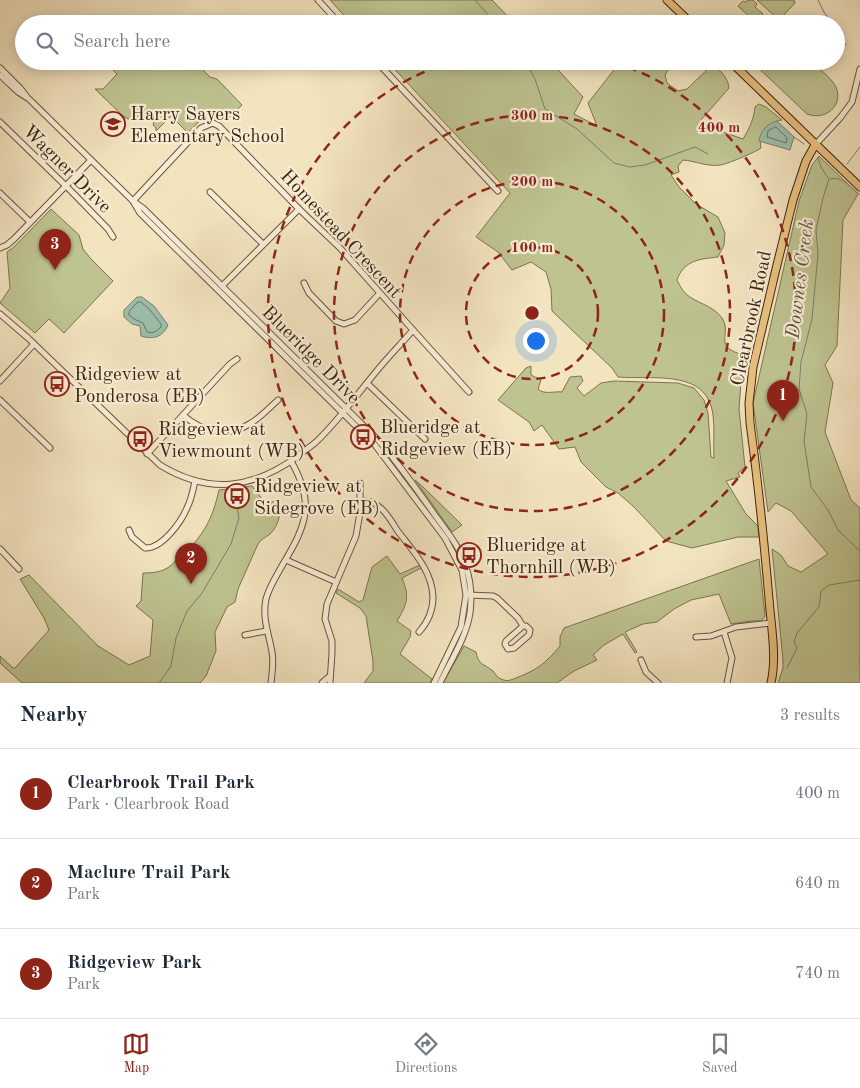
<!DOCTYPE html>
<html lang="en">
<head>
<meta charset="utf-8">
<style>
  body { margin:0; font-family:"Old Standard TT",serif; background:#f6f6f7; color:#1f2937 }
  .you { position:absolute; left:535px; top:340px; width:18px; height:18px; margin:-12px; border:4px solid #fff; border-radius:50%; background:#1a73e8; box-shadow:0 0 0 8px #1a73e833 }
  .badge { display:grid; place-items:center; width:32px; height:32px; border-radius:50%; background:#8f2418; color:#fff; font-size:16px; font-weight:700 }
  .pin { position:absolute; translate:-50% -41px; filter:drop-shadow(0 1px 2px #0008) }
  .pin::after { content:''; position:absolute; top:26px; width:18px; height:15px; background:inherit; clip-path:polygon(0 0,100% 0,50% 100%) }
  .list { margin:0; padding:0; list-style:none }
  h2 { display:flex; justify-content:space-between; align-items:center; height:65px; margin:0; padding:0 20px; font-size:21px }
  h2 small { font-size:16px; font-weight:400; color:#747a83 }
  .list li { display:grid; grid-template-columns:32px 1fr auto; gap:15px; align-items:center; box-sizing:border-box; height:90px; padding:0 20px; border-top:1px solid #e0e1e3 }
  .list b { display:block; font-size:19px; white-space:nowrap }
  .list p { margin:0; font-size:16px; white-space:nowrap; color:#747a83 }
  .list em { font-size:16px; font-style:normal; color:#747a83 }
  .icon { flex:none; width:28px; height:28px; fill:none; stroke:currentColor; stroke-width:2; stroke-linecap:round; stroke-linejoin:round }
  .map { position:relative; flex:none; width:860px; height:683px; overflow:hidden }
  .search { position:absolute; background:#fff; box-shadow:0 2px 12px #0003; left:15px; right:15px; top:15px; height:55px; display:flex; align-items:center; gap:12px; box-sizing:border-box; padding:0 18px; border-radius:28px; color:#747a83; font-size:19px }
  .sheet { height:335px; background:#fff }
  nav { display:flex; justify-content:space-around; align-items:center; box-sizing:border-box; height:70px; border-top:1px solid #e0e1e3; background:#fff; font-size:14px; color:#747a83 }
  nav a { display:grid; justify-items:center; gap:2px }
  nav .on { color:#8f2418 }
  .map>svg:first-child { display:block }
  .green { fill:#bec390; stroke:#7d744f }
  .water { fill:#9dbfad; stroke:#76816d }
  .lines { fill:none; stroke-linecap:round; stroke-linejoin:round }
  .shore { stroke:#6c725e; stroke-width:1 }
  .stream { stroke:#76816d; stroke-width:1 }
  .minor-casing { stroke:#6a553a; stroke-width:7 }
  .major-casing { stroke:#3c250e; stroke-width:9 }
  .minor { stroke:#f7edd6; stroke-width:5 }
  .major { stroke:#eac280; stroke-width:7 }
  .ring { fill:none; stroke:#8f2418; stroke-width:2.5; stroke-dasharray:9 6 }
  .labels { text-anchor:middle; stroke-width:4.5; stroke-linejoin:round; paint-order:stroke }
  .poi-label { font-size:19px; fill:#3c250e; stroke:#f7edd6; text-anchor:start }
  .street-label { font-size:19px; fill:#3c250e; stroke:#f7edd6 }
  .water-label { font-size:20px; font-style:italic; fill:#59533e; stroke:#f7edd6 }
  .centre { fill:#8f2418; stroke:#f7edd6; stroke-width:2.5 }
  .ring-label { font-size:15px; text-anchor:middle; font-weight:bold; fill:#8f2418; stroke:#f7edd6; stroke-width:4.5; stroke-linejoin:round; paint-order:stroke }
</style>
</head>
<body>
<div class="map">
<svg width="860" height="683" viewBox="0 0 860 683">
  <rect width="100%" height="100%" fill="#f3e4c0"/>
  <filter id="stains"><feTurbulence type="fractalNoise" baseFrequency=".004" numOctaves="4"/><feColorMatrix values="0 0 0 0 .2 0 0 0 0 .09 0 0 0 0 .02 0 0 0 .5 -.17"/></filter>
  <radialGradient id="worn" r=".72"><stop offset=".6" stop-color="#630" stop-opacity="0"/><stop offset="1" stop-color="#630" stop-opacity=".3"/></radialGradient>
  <g class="green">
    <path d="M330,0H492L515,24H352Z"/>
    <path d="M748,0H753L757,4L755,7L763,14L755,22L738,6L743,1L745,2Z"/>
    <path d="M757,0H794L795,3L779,20Z"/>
    <path d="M104,61H194L210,77L217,79L242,105L225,121C209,112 199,120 188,133L171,116L156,131V128L153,125L154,123L146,116L143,119L139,115L137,118L128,119L123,116L95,89H103L117,74Z"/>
    <path d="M387,61H550L583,97L574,114L597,126L588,103L621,61H674L665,75L667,83L678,91L687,89L713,64C720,71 728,77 729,88L701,120L706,126L743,139C749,129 754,119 755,107L759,104L766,107L782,120C767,122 758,134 761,148C756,152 725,165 720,165C708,167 695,161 683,160L678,166L679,172L671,175L679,187L696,204L718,217L725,233L724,245L718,257C700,259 684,260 677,280C679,284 682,290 685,293C695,303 713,305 722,318C733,335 710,347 747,356L741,382L739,409L745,467L738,473L740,477L726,481L746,514L758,526L759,537H738L692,548L666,541L633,506L618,493L606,487L581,462L575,447L559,449L542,425L534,431L529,422L498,400L526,368L531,366V375L541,380L538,389C544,395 554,391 562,392L570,377L581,376L583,381L577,388L584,396L601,383L614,381L678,383L694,388L704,400L708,413L711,457L714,458C713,444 715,429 713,415C707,368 652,380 618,377L612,368L552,311L551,289L546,272L531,262L512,270L498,252L476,237L510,193Z"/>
    <path d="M751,61H811C819,69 831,77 836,87C844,106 825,121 807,114Z"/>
    <path d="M819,156L858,194L843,220L837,346L825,365L833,383L825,432L851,500L860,508V683H778L783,668V660L772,549L781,555L788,566L801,572L828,554L791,511L776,503L768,512L753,403L799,201L812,165Z"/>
    <path d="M51,209L79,235L83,249L91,259L113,281L64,333L49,319L35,333L0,303L10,288L7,252L14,247Z"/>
    <path d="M415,480L422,486L462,525L452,532Z"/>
    <path d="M252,486L266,504L275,501L281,506C280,515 278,527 270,534C265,538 261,539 258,544L238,589L235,602L227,607L215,632L216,651L206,676L200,683H22L0,663V656L13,668H15L49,630L44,618L20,579L29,575L98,646L129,665L150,656L153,620L136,606L141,601L143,573C163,573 169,569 181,555L183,556C204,533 212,521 219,490Z"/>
    <path d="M387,556L400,574L422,564L423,567L402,578C410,597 407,604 397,621L411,631L410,637L400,654L432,679L430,683H364L373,671V661L366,616L360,608L336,593L338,589L359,602L363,600L372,567Z"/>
    <path d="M759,559L765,616L761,621H751L731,624L719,594L691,600L674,609L657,622L643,624L625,632L637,652L635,653L623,634L604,645L593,655L597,660L574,671L557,683H443L464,646L476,652C479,666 483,663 493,671C496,674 497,678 501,679C507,682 511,680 516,678C537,670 546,663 560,646V637L564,628Z"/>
  </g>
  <g class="water">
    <path d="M777,121L794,137L790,150L759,141C761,130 767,124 777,121Z"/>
    <path d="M137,297H142L154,306L168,325C163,337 153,340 141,336L140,326L132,324L124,317V310Z"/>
  </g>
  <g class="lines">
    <g class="shore">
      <path d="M776,127L787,138L786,143L767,137L768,131Z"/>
      <path d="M138,302H141L150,310L161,324V327C157,331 153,334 147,332L143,323L134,319L129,315V312Z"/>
    </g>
    <g class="stream">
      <path d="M475,0L496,24"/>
      <path d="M818,0L824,12L833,24"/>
      <path d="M836,28L846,45"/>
      <path d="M525,61L535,79L545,109L577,129L614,163L630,167L645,165L695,147L708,154"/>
      <path d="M794,137L804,144"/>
      <path d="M818,158L821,167L828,178"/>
      <path d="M847,164L860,147"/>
      <path d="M829,179L823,198L816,230L818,254L812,319L801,362L799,389L807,414L804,441L811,487L828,510L838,530L860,551"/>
      <path d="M830,179C843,176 850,187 860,195"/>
      <path d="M787,668L797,648L794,642L797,633L819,607L821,591L829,585L860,580"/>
      <path d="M159,683L171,666L176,638L187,611L202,593L231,544L239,518L236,501"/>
    </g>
    <defs>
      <g id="minor">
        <path d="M318,0L340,24"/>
        <path d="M376,61L498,191"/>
        <path d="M0,68L21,89L27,97"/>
        <path d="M0,75L18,92L29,99L133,201L143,208L379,441C400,465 418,491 437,518C448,533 461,549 466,567C471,582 472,597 470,613C466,638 451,660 440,683"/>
        <path d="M0,122L71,191L108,229L113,237"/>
        <path d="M815,145L840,118L852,102L860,69"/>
        <path d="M210,192L263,244"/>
        <path d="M0,193L30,222"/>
        <path d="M134,203L140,213L375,445L445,538L462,570L466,595L461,627L434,683"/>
        <path d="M0,248L7,245L14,239L91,160"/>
        <path d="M304,283L309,293L336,321L344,324L355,320L379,294"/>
        <path d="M222,286L299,209"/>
        <path d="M0,314L28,338L160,465C209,495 253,489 298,456C304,451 310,447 316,442C338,421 356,396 375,373C387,358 401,344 413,330L340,248L299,209L219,126L213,123L201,128L133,201"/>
        <path d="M413,330L469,392"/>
        <path d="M0,381L34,344"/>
        <path d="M368,384L425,439"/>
        <path d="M0,400L50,448"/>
        <path d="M183,415C202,432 229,438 251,423C261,417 269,408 278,400"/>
        <path d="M147,454L230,364L237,359"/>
        <path d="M360,501C367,501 373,501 378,506C386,511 392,522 397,530C412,550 432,570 433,597C433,610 428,622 419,632"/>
        <path d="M129,530L132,537L145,548C162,549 181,522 187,508C191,500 193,491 195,481"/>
        <path d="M0,549L19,569"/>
        <path d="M286,560L336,582"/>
        <path d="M468,595L493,596L497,598L518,618L523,626H526L530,630L529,635L514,648L508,649L505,644L506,641L523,626"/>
        <path d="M724,632L732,658L727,683"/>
        <path d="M245,635L266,631"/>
        <path d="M696,637L711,636L736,627L771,623"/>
        <path d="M641,660L646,672L658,683"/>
        <path d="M271,683C272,673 274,663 272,652C269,634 262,619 266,599C269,587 277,575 283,564C307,524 315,503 291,461"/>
        <path d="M322,683L330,676"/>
        <path d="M330,683L332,653V641L325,619L327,604L356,536L360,513V483"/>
      </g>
      <g id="major">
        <path d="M667,0L692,24"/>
        <path d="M730,61L860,187"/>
        <path d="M771,683C777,656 771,626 769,599C764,540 758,482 750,423L749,403L753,367L776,269L793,200L806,161L815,145"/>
      </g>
    </defs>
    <use href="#minor" class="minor-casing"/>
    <use href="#major" class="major-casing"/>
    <use href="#minor" class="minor"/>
    <use href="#major" class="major"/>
  </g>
  <g class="ring">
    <circle cx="532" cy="313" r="66"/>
    <circle cx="532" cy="313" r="132"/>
    <circle cx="532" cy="313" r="198"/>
    <path d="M614 62A264 264 0 1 1 450 62"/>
  </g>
  <defs>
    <symbol id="school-ring" viewBox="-11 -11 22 22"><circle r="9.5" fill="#f7edd6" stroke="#8f2418" stroke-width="1.5"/><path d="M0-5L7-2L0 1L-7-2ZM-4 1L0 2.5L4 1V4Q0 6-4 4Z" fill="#8f2418"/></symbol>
    <symbol id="bus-ring" viewBox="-11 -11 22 22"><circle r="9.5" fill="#f7edd6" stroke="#8f2418" stroke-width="1.5"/><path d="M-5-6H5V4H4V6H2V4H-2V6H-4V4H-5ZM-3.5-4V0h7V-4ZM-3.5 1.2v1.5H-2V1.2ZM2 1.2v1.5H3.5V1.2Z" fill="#8f2418"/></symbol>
  </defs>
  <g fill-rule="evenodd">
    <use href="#school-ring" x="99" y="110" width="28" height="28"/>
    <use href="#bus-ring" x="43" y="370" width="28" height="28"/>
    <use href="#bus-ring" x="349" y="423" width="28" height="28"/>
    <use href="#bus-ring" x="126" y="425" width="28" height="28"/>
    <use href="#bus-ring" x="223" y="482" width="28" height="28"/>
    <use href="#bus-ring" x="455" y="541" width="28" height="28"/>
  </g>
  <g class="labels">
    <g class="poi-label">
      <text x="130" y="120">Harry Sayers<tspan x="130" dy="22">Elementary School</tspan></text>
      <text x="74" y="380">Ridgeview at<tspan x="74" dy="22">Ponderosa (EB)</tspan></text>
      <text x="380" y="433">Blueridge at<tspan x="380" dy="22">Ridgeview (EB)</tspan></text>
      <text x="158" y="435">Ridgeview at<tspan x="158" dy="22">Viewmount (WB)</tspan></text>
      <text x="254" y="492">Ridgeview at<tspan x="254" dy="22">Sidegrove (EB)</tspan></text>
      <text x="486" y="551">Blueridge at<tspan x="486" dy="22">Thornhill (WB)</tspan></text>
    </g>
    <g class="street-label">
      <text transform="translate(68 168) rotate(45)" y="7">Wagner Drive</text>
      <text transform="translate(342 233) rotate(47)" y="7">Homestead Crescent</text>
      <text transform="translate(750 318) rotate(-78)" y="7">Clearbrook Road</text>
      <text transform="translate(312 354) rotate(45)" y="7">Blueridge Drive</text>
    </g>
    <g class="water-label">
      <text transform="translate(799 279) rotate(-83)" y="7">Downes Creek</text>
    </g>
  </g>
  <circle cx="532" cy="313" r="8" class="centre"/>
  <g class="ring-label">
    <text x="532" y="120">300 m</text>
    <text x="719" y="132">400 m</text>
    <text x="532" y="186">200 m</text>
    <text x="532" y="252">100 m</text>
  </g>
  <rect width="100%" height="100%" filter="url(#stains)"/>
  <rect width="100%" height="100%" fill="url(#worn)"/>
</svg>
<div class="you"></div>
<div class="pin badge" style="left:783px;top:421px">1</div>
<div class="pin badge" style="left:191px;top:584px">2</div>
<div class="pin badge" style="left:55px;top:270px">3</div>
<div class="search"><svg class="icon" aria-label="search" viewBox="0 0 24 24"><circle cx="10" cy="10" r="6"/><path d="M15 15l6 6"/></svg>Search here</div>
</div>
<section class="sheet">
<h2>Nearby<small>3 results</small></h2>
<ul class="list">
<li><span class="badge">1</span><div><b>Clearbrook Trail Park</b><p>Park · Clearbrook Road</p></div><em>400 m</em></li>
<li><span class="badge">2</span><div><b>Maclure Trail Park</b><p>Park</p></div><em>640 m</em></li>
<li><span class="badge">3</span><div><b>Ridgeview Park</b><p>Park</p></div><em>740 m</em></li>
</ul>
</section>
<nav>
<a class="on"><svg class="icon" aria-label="map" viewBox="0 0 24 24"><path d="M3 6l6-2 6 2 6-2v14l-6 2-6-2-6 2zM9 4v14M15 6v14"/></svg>Map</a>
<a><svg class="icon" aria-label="directions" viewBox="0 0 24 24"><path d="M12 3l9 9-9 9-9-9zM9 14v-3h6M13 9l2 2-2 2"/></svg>Directions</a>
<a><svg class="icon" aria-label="saved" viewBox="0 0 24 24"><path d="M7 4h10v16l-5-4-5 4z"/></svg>Saved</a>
</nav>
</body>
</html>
